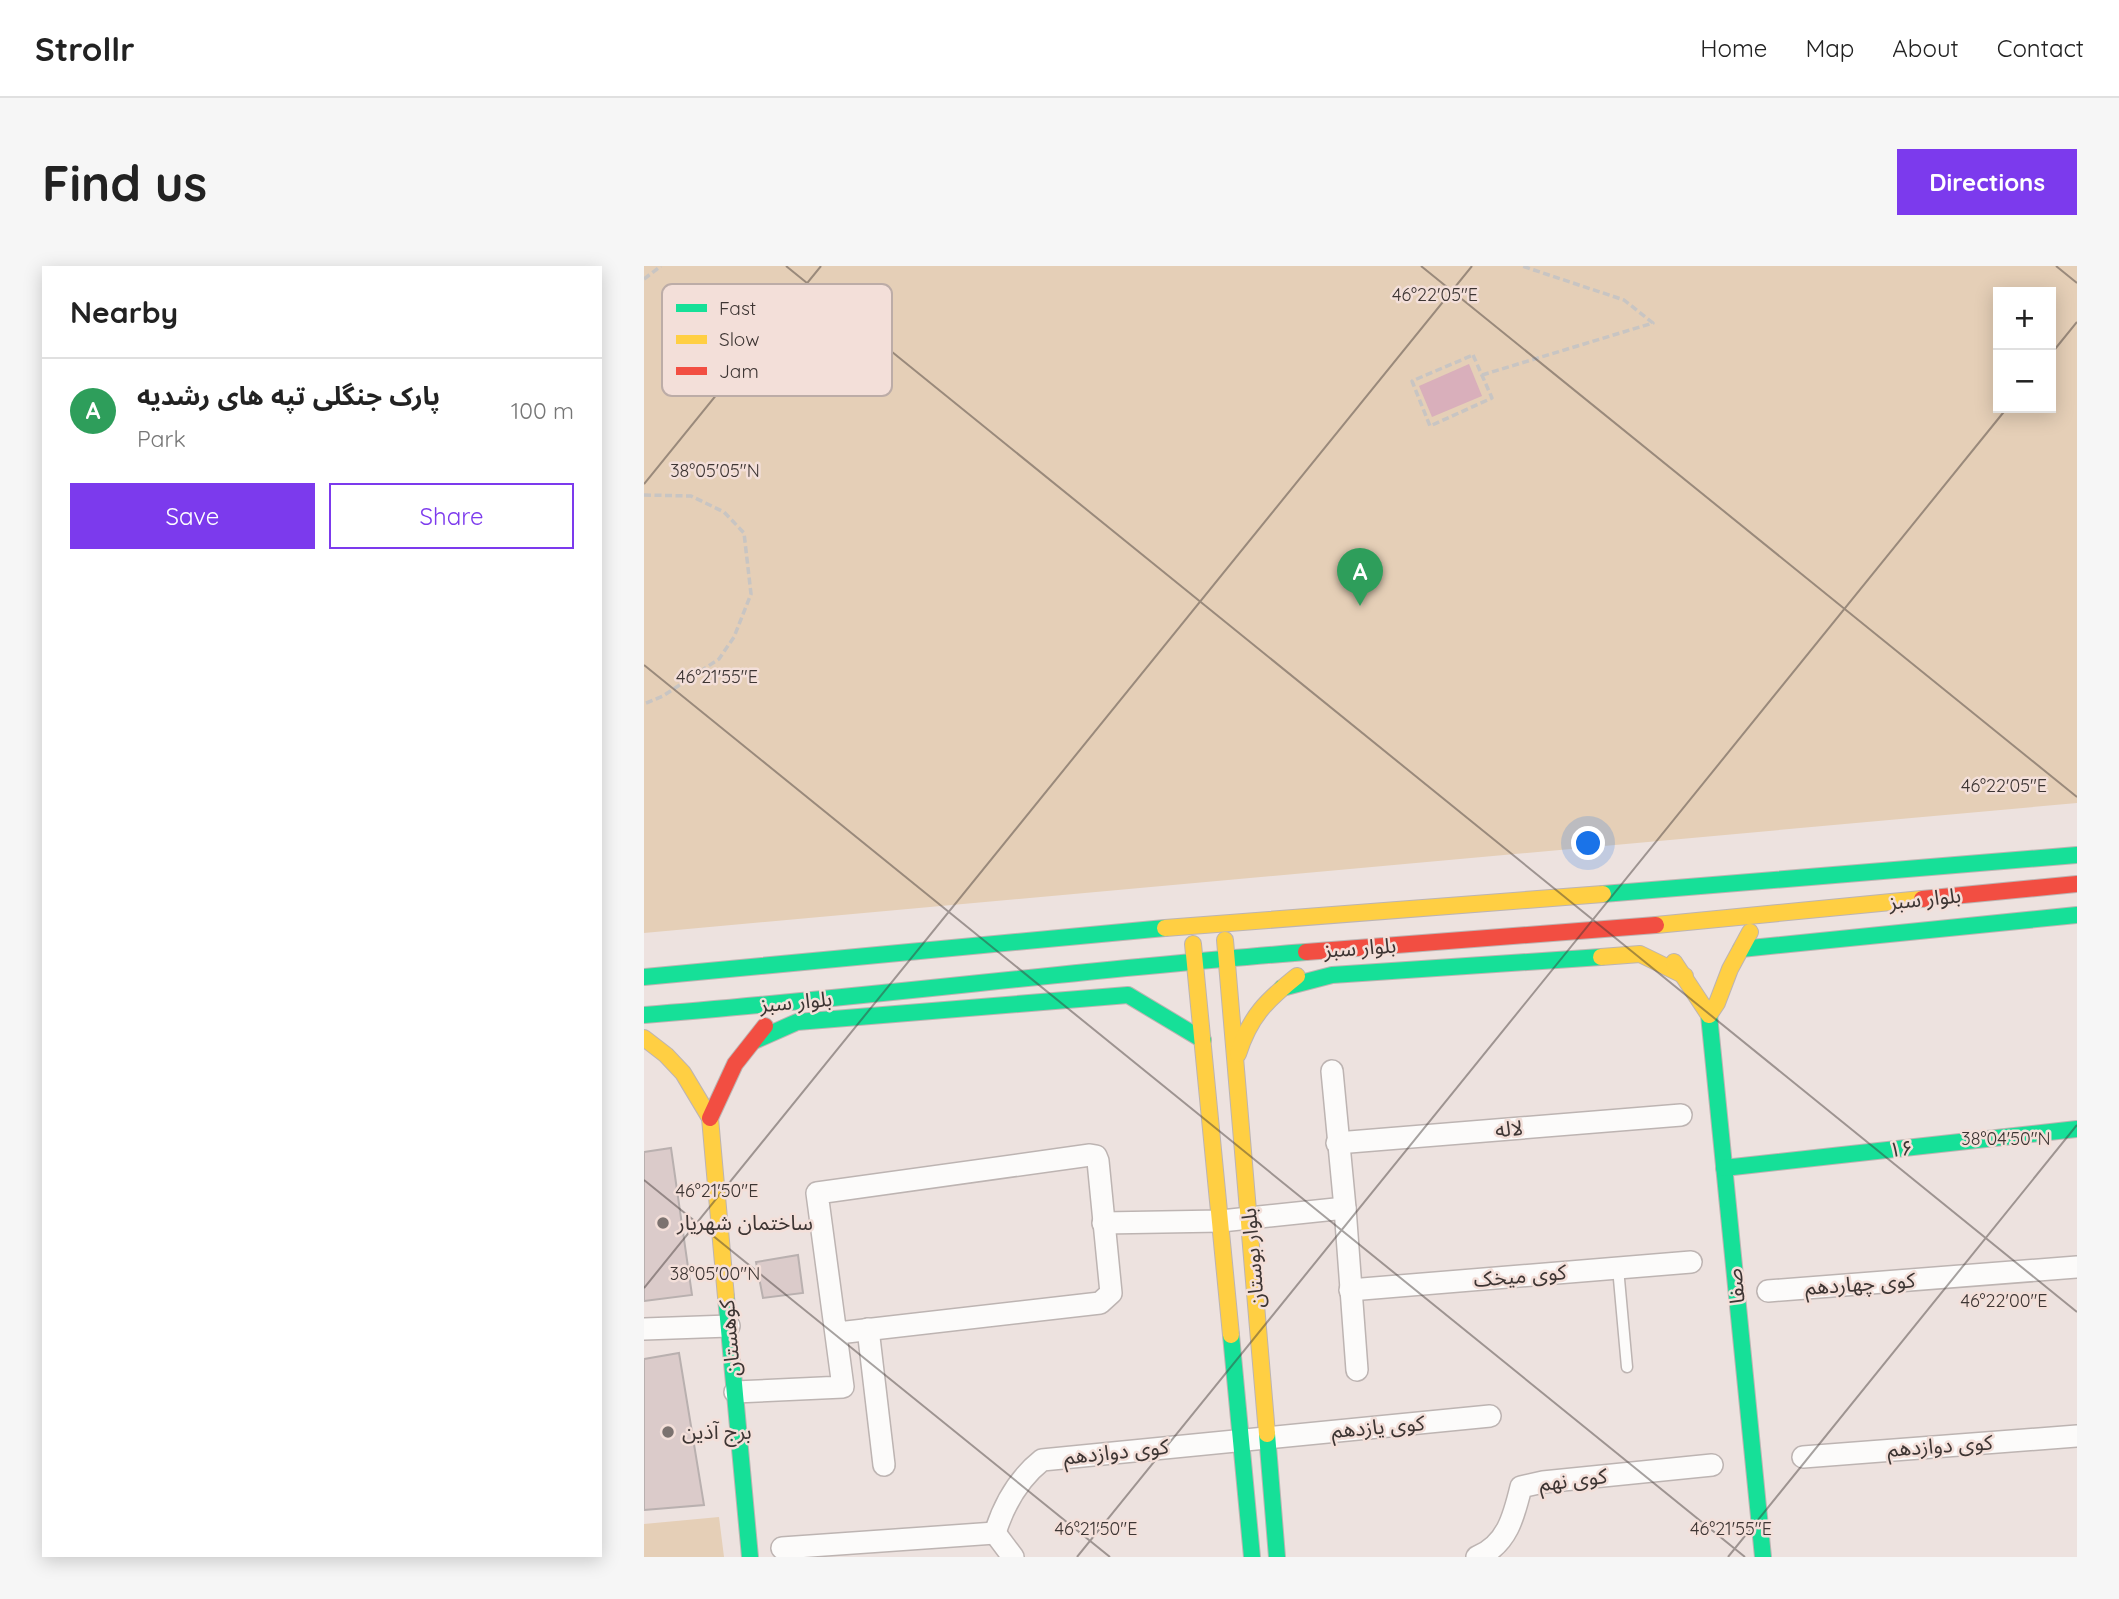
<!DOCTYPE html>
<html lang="en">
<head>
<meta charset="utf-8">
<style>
  body { margin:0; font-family:Quicksand,"Noto Sans Arabic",sans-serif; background:#f6f6f6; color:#222 }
  .controls { position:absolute; right:21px; top:21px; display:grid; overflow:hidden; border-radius:0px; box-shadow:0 4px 18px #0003 }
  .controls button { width:63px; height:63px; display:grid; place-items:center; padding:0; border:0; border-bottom:2px solid #e0e0e0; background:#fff; color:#222; font:35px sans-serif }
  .you { position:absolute; left:945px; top:578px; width:24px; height:24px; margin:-18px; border:5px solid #fff; border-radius:50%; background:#1a73e8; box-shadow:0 0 0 10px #1a73e833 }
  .badge { display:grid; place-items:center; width:46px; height:46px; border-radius:50%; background:#7c3aed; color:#fff; font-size:23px; font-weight:700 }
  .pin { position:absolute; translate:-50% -58px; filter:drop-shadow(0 2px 4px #0008) }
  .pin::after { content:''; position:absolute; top:37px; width:24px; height:21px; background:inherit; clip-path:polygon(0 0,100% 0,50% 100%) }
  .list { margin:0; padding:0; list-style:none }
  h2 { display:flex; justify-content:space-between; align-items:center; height:91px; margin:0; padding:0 28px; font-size:30px }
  h2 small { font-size:23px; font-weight:400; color:#767676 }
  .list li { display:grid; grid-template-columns:46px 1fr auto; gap:21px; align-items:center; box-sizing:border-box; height:105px; padding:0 28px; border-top:2px solid #e0e0e0 }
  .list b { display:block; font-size:26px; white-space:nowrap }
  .list p { margin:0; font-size:23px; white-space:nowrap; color:#767676 }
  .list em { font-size:23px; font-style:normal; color:#767676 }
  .actions { display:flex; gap:14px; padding:21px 28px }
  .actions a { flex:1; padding:16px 0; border:2px solid #7c3aed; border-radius:0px; text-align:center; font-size:24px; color:#7c3aed }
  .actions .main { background:#7c3aed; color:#fff }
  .map { position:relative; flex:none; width:1433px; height:1291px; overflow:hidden; border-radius:0px }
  header { display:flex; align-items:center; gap:42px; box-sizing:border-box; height:98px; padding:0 35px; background:#fff; border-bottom:2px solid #e0e0e0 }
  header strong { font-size:33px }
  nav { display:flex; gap:38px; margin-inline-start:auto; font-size:24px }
  .intro { display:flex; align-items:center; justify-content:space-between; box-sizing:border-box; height:168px; padding:0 42px }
  h1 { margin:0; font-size:49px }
  .button { padding:18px 32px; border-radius:0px; background:#7c3aed; color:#fff; font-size:24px; font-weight:700 }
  main { display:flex; gap:42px; padding:0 42px }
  aside { flex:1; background:#fff; border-radius:0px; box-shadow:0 4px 18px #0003 }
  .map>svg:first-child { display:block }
  .green { fill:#e5cfb7; fill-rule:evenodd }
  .water { fill:#d9afbb }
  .building { fill:#dbcbca; stroke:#b9b0af; stroke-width:2 }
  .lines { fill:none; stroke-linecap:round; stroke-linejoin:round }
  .lane-casing { stroke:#bdb4b2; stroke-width:13 }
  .street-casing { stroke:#bdb4b2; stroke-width:24 }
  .fast-casing { stroke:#bdb4b2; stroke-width:18 }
  .slow-casing { stroke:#bdb4b2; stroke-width:18 }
  .jam-casing { stroke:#bdb4b2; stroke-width:18 }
  .path { stroke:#c8c5c3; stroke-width:3.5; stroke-dasharray:7 3.5; stroke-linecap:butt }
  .lane { stroke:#fcfbfa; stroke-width:10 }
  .street { stroke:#fcfbfa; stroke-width:21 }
  .fast { stroke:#16e098; stroke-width:16 }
  .slow { stroke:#ffcf43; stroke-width:16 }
  .jam { stroke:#f24e42; stroke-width:16 }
  .ticks { fill:none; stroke:#3d3533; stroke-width:2; stroke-opacity:0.45 }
  .poi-dot { fill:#7b726f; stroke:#f3dfd9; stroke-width:2.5 }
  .labels { text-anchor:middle; stroke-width:5; stroke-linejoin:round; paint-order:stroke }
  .street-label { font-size:21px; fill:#3d3533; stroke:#f3dfd9 }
  .poi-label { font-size:21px; fill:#3d3533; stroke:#f3dfd9; text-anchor:start }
  .key { fill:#f3dfd9; stroke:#bcaca7; stroke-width:2 }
  .key-label { font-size:19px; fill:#3d3533 }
  .ticks-label { font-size:18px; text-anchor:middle; fill:#3d3533; stroke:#f3dfd9; stroke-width:5; stroke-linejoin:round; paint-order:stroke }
</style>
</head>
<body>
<header>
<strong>Strollr</strong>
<nav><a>Home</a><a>Map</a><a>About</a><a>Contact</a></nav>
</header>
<div class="intro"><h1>Find us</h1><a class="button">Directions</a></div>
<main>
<aside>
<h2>Nearby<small></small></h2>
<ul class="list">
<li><span class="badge" style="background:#2e9e5b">A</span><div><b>پارک جنگلی تپه های رشدیه</b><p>Park</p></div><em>100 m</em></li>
</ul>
<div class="actions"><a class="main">Save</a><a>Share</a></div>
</aside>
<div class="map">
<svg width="1433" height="1291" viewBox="0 0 1433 1291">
  <rect width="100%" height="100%" fill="#ede2df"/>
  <g class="green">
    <path d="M0,0H1433V537L0,667ZM1354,26H1407V142H1354Z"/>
    <path d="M75,1251L80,1291H0V1258Z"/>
  </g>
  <path class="water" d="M825,98L838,130L788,151L775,120Z"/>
  <g class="building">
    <path d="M27,882L48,1029L0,1035V886Z"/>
    <path d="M154,989L159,1027L119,1032L112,996Z"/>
    <path d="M35,1087L60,1239L0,1244V1093Z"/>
  </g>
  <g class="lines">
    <defs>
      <path id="lane" d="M974,1002L983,1101"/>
      <g id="street">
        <path d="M688,805L701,942L713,1104"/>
        <path d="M693,877L1037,849"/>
        <path d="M459,957L577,955L701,942"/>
        <path d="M706,1024L1047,996"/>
        <path d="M1124,1025L1433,1001"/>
        <path d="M0,1063L85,1060"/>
        <path d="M224,1063L240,1199"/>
        <path d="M91,1126L199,1121L173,927L446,889L452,890L454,895L467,1027L456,1037L194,1067"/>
        <path d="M1159,1191L1433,1170"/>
        <path d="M351,1267C360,1238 374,1213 398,1194L846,1150"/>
        <path d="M351,1267L369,1291"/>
        <path d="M138,1282L351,1267"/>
        <path d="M833,1291C863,1279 870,1250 877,1221L899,1216L1068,1199"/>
      </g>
      <g id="fast">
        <path d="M959,628L1433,589"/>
        <path d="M1097,683L1433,649"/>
        <path d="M0,711L521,662"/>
        <path d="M638,722L688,709L957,691"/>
        <path d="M0,749C221,732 441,703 662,686"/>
        <path d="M1065,749L1119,1291"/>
        <path d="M110,775L153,756L484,729L559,774"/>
        <path d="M1080,902L1433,863"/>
        <path d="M82,1031L106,1291"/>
        <path d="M587,1069L608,1291"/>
        <path d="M623,1168L633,1291"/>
      </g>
      <g id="slow">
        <path d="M1012,659L1278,633"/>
        <path d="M521,662L959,628"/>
        <path d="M581,674L623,1168"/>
        <path d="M549,678L587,1069"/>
        <path d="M957,691L996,688L1041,710"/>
        <path d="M1030,696L1065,749L1073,737L1086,703L1106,666"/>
        <path d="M0,772L22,789L39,807L66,852L82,1031"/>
        <path d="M594,788C606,750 623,734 653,710"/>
      </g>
      <g id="jam">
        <path d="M1278,633L1433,618"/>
        <path d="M662,686L1012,659"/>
        <path d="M66,852L91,798L121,760"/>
      </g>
    </defs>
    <use href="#lane" class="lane-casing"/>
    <use href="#street" class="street-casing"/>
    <use href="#fast" class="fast-casing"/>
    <use href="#slow" class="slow-casing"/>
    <use href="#jam" class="jam-casing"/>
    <g class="path">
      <path d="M0,13L17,0"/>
      <path d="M829,89L848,132L786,160L768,115Z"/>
      <path d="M838,109L1009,57L980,34L878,0"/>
      <path d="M0,229L47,230L80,246L100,267L107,328L90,371L75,393L19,430L0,438"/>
    </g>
    <use href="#lane" class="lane"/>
    <use href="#street" class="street"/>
    <use href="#fast" class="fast"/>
    <use href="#slow" class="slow"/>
    <use href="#jam" class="jam"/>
  </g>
  <path class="ticks" d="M142,0L1433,1046M777,0L1433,531M1412,0L1433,17M1407,88L1433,56M0,218L177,0M0,399L1101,1291M0,914L466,1291M0,1022L828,0M433,1291L1363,142M1084,1291L1433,859"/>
  <g class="poi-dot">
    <circle cx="19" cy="957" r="7"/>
    <circle cx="24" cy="1166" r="7"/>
  </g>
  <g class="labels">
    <g class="street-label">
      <text transform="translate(1281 633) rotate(-6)" y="7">بلوار سبز</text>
      <text transform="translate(716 682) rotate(-4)" y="7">بلوار سبز</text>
      <text transform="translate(152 736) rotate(-5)" y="7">بلوار سبز</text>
      <text transform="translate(865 863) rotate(-5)" y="7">لاله</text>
      <text transform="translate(1257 883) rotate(-6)" y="7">۱۶</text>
      <text transform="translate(609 992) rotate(-95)" y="7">بلوار بوستان</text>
      <text transform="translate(876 1010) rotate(-5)" y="7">کوی میخک</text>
      <text transform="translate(1216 1018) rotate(-4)" y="7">کوی چهاردهم</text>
      <text transform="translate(1092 1020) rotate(-96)" y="7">صفا</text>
      <text transform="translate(86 1072) rotate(-95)" y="7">کوهستان</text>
      <text transform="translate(734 1161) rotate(-5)" y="7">کوی یازدهم</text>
      <text transform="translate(1296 1180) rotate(-4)" y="7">کوی دوازدهم</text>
      <text transform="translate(472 1186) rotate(-6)" y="7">کوی دوازدهم</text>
      <text transform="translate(929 1214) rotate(-7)" y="7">کوی نهم</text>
    </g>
    <g class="poi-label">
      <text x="33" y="964">ساختمان شهریار</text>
      <text x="38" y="1173">برج آذین</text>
    </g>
  </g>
  <rect x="18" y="18" width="230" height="112" rx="10" class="key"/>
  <rect x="32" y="38" width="31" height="8" fill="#16e098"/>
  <rect x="32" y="69" width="31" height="9" fill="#ffcf43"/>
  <rect x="32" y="101" width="31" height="8" fill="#f24e42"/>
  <g class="key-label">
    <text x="75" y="49">Fast</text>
    <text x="75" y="80">Slow</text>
    <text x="75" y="112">Jam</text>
  </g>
  <g class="ticks-label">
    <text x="791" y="35">46°22'05"E</text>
    <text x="71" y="211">38°05'05"N</text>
    <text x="73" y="417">46°21'55"E</text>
    <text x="1360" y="526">46°22'05"E</text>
    <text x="1362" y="879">38°04'50"N</text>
    <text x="73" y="931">46°21'50"E</text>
    <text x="71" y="1014">38°05'00"N</text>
    <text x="1360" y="1041">46°22'00"E</text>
    <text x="452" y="1269">46°21'50"E</text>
    <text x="1087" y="1269">46°21'55"E</text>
  </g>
</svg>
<div class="controls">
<button>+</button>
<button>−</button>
</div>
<div class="you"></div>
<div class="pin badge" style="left:716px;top:340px;background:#2e9e5b">A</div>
</div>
</main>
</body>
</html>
